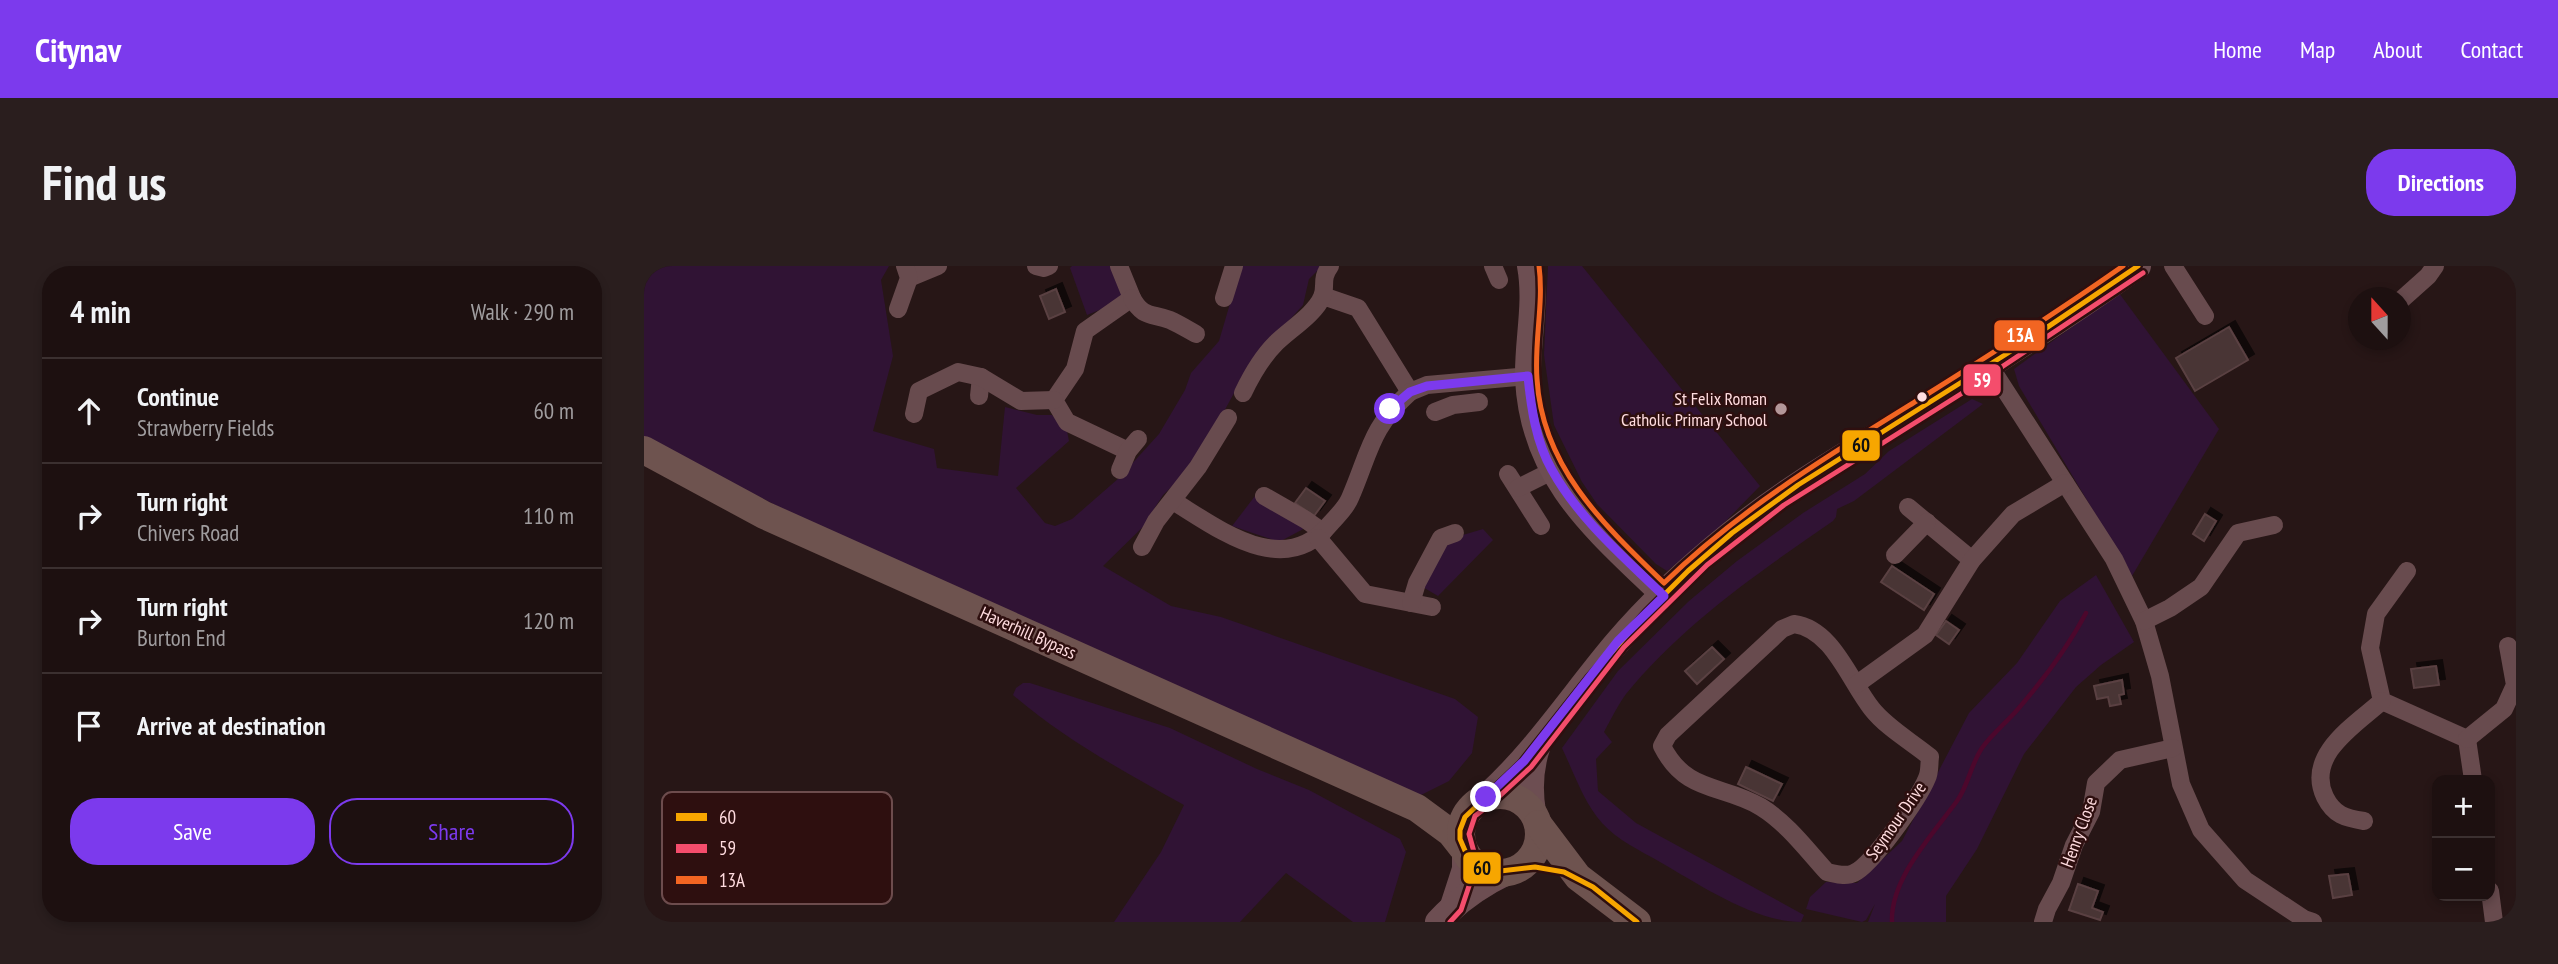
<!DOCTYPE html>
<html lang="en">
<head>
<meta charset="utf-8">
<style>
  body { margin:0; font-family:"PT Sans Narrow",sans-serif; background:#2a1e1e; color:#f1f3f6 }
  .controls { position:absolute; right:21px; bottom:21px; display:grid; overflow:hidden; border-radius:14px; box-shadow:0 4px 10px #0003 }
  .controls button { width:63px; height:63px; display:grid; place-items:center; padding:0; border:0; border-bottom:2px solid #3b3030; background:#1d1010; color:#f1f3f6; font:35px sans-serif }
  .compass { position:absolute; left:1704px; top:21px; width:63px; height:63px; border-radius:50%; background:#1d1010; box-shadow:0 4px 10px #0003; rotate:339deg }
  .stop { position:absolute; width:21px; height:21px; margin:-16px; border:5px solid #7c3aed; border-radius:50%; background:#fff }
  .stop.end { background:#7c3aed; border-color:#fff; box-shadow:0 2px 7px #0008 }
  .list { margin:0; padding:0; list-style:none }
  h2 { display:flex; justify-content:space-between; align-items:center; height:91px; margin:0; padding:0 28px; font-size:30px }
  h2 small { font-size:23px; font-weight:400; color:#a09d9f }
  .list li { display:grid; grid-template-columns:46px 1fr auto; gap:21px; align-items:center; box-sizing:border-box; height:105px; padding:0 28px; border-top:2px solid #3b3030 }
  .list b { display:block; font-size:26px; white-space:nowrap }
  .list p { margin:0; font-size:23px; white-space:nowrap; color:#a09d9f }
  .list em { font-size:23px; font-style:normal; color:#a09d9f }
  .actions { display:flex; gap:14px; padding:21px 28px }
  .actions a { flex:1; padding:16px 0; border:2px solid #7c3aed; border-radius:28px; text-align:center; font-size:24px; color:#7c3aed }
  .actions .main { background:#7c3aed; color:#fff }
  .icon { flex:none; width:38px; height:38px; fill:none; stroke:currentColor; stroke-width:2; stroke-linecap:round; stroke-linejoin:round }
  .map { position:relative; flex:none; width:1872px; height:656px; overflow:hidden; border-radius:28px }
  header { display:flex; align-items:center; gap:42px; box-sizing:border-box; height:98px; padding:0 35px; background:#7c3aed; color:#fff }
  header strong { font-size:33px }
  nav { display:flex; gap:38px; margin-inline-start:auto; font-size:24px }
  .intro { display:flex; align-items:center; justify-content:space-between; box-sizing:border-box; height:168px; padding:0 42px }
  h1 { margin:0; font-size:49px }
  .button { padding:18px 32px; border-radius:28px; background:#7c3aed; color:#fff; font-size:24px; font-weight:700 }
  main { display:flex; gap:42px; padding:0 42px }
  aside { flex:1; background:#1d1010; border-radius:28px; box-shadow:0 4px 10px #0003 }
  .map>svg:first-child { display:block }
  .green { fill:#301334 }
  .lines { fill:none; stroke-linecap:round; stroke-linejoin:round }
  .stream { stroke:#4c072c; stroke-width:4.5 }
  .building { fill:#483535; stroke:#5a4142; stroke-width:2; filter:url(#shadow) }
  .street { stroke:#684b4e; stroke-width:18 }
  .secondary { stroke:#6d4e52; stroke-width:26 }
  .primary { stroke:#6e534f; stroke-width:28 }
  .bus-1-casing { stroke:#2e0f0f; stroke-width:10 }
  .bus-2-casing { stroke:#2e0f0f; stroke-width:10 }
  .bus-3-casing { stroke:#2e0f0f; stroke-width:10 }
  .bus-1 { stroke:#f7a600; stroke-width:5 }
  .bus-2 { stroke:#f44d6c; stroke-width:5 }
  .bus-3 { stroke:#f26522; stroke-width:5 }
  .route { stroke:#7c3aed; stroke-width:9 }
  .bus-dot { fill:#ffdcdf; stroke:#2e0f0f; stroke-width:2.5 }
  .poi-dot { fill:#b39799; stroke:#2e0f0f; stroke-width:2.5 }
  .labels { text-anchor:middle; stroke-width:5; stroke-linejoin:round; paint-order:stroke }
  .poi-label { font-size:18px; fill:#ffdcdf; stroke:#2e0f0f; text-anchor:end }
  .street-label { font-size:18px; fill:#ffdcdf; stroke:#2e0f0f }
  .key { fill:#2e0f0f; stroke:#6d4c4d; stroke-width:2 }
  .key-label { font-size:19px; fill:#ffdcdf }
  .line-badge { stroke:#2e0f0f; stroke-width:2.5 }
  .badge-label { font-size:19px; text-anchor:middle; font-weight:bold; fill:#fff }
  .pale-badge-label { font-size:19px; text-anchor:middle; font-weight:bold; fill:#111 }
</style>
</head>
<body>
<header>
<strong>Citynav</strong>
<nav><a>Home</a><a>Map</a><a>About</a><a>Contact</a></nav>
</header>
<div class="intro"><h1>Find us</h1><a class="button">Directions</a></div>
<main>
<aside>
<h2>4 min<small>Walk · 290 m</small></h2>
<ul class="list">
<li><svg class="icon" aria-label="ahead" viewBox="0 0 24 24"><path d="M12 20V5M6 11l6-6 6 6"/></svg><div><b>Continue</b><p>Strawberry Fields</p></div><em>60 m</em></li>
<li><svg class="icon" aria-label="right" viewBox="0 0 24 24"><path d="M7 20v-9h11M14 6l5 5-5 5"/></svg><div><b>Turn right</b><p>Chivers Road</p></div><em>110 m</em></li>
<li><svg class="icon" aria-label="right" viewBox="0 0 24 24"><path d="M7 20v-9h11M14 6l5 5-5 5"/></svg><div><b>Turn right</b><p>Burton End</p></div><em>120 m</em></li>
<li><svg class="icon" aria-label="arrive" viewBox="0 0 24 24"><path d="M6 21V4h12l-3 4 3 4H6"/></svg><div><b>Arrive at destination</b></div></li>
</ul>
<div class="actions"><a class="main">Save</a><a>Share</a></div>
</aside>
<div class="map">
<svg width="1872" height="656" viewBox="0 0 1872 656">
  <defs>
    <filter id="shadow"><feDropShadow dx="6" dy="-6" stdDeviation="0" flood-color="#0009"/></filter>
  </defs>
  <rect width="100%" height="100%" fill="#271616"/>
  <g class="green">
    <path d="M0,0H245L237,14L249,90L229,165L290,183L293,202L354,210L361,141L393,149H408L423,165L425,175L372,222L401,257L411,260L428,253L475,212L515,168L541,124L547,107L575,75L597,0H678L665,13L659,39L606,98L578,149L537,212L519,229L510,243L507,253L459,300L527,340L577,351L811,433L834,451L828,487L805,515L775,530L165,256L0,173Z"/>
    <path d="M428,0H468L478,28L475,36L443,49L426,2Z"/>
    <path d="M904,0H938L1116,220L1073,264L1023,305L1012,298L953,238L938,216L910,159L900,89Z"/>
    <path d="M1475,27L1575,163L1488,310L1375,120L1370,103Z"/>
    <path d="M1328,133L1339,138L1210,235L1193,243L1192,251L1189,255C1115,306 1039,358 982,428C974,439 967,453 960,466L968,476L952,493L954,525L992,557L1160,649L1157,656C1111,656 1056,619 1016,596C997,585 973,574 958,557C940,537 930,507 918,482L974,405L1045,335L1093,295L1159,247L1221,208L1245,185Z"/>
    <path d="M611,230L663,261L635,276L588,260Z"/>
    <path d="M839,263L849,274L794,330L777,320L802,274Z"/>
    <path d="M1452,309L1490,376L1457,399L1432,421L1380,488L1333,583L1302,630V656H1224L1231,638L1222,654L1218,656L1162,643L1166,631L1182,616L1213,617L1258,575L1325,447L1373,397L1416,335Z"/>
    <path d="M379,417H386L526,462L613,503L665,524L756,573L762,586L741,656H709L642,607L596,656H470L517,586L540,539C481,506 421,474 369,429L372,422Z"/>
  </g>
  <g class="lines">
    <path class="stream" d="M1248,656C1246,613 1289,568 1313,535C1324,520 1327,498 1338,482C1348,468 1363,456 1374,443C1400,413 1424,381 1442,347"/>
  </g>
  <g class="building">
    <path d="M412,23L421,46L405,53L396,30Z"/>
    <path d="M1585,61L1604,94L1551,125L1532,92Z"/>
    <path d="M662,222L681,235L670,250L651,237Z"/>
    <path d="M1561,248L1572,255L1560,275L1549,268Z"/>
    <path d="M1248,300L1290,328L1280,344L1237,316Z"/>
    <path d="M1302,355L1315,364L1305,378L1292,369Z"/>
    <path d="M1068,381L1080,393L1053,418L1041,405Z"/>
    <path d="M1792,400L1795,419L1770,422L1767,403Z"/>
    <path d="M1478,414L1480,428L1475,429L1477,438L1466,440L1464,431L1453,433L1450,420Z"/>
    <path d="M1102,501L1138,518L1129,535L1094,518Z"/>
    <path d="M1704,608L1708,629L1689,632L1685,610Z"/>
    <path d="M1434,618L1454,625L1448,642L1459,646L1456,654L1425,644Z"/>
  </g>
  <g class="lines">
    <g class="street">
      <path d="M392,0L400,2L405,0"/>
      <path d="M475,0L488,32L441,65L431,103L410,134L423,156L484,185"/>
      <path d="M849,0L855,14"/>
      <path d="M1529,0L1561,50"/>
      <path d="M265,12L294,0"/>
      <path d="M679,30L714,42L766,126L783,119L884,110"/>
      <path d="M488,32C499,52 507,47 526,54C535,58 543,63 552,68"/>
      <path d="M580,32L590,0"/>
      <path d="M1756,35L1784,10L1791,0"/>
      <path d="M254,43L265,12L261,0"/>
      <path d="M1345,99L1470,293L1500,355L1516,410L1537,518L1557,564L1601,614L1660,653L1669,656"/>
      <path d="M599,127C608,108 617,92 632,77C645,64 671,48 678,31C683,19 676,14 686,0"/>
      <path d="M335,130L337,111"/>
      <path d="M791,146L809,139L835,136"/>
      <path d="M270,148L275,125L314,106L337,111L377,135L410,134"/>
      <path d="M476,204L484,185L494,173"/>
      <path d="M864,208L897,260"/>
      <path d="M874,222L908,205"/>
      <path d="M620,230L662,254L679,266"/>
      <path d="M529,235C575,263 640,314 686,258C693,250 702,242 706,232C726,186 726,162 766,126"/>
      <path d="M1264,241L1328,294"/>
      <path d="M674,272L721,328L788,341"/>
      <path d="M498,281L512,255L554,201L584,152"/>
      <path d="M1251,289L1283,256"/>
      <path d="M1763,305L1732,348L1726,382L1738,435L1823,473L1829,514"/>
      <path d="M767,337L773,317L797,272L811,267"/>
      <path d="M1500,355L1526,342L1557,321L1594,267L1630,259"/>
      <path d="M1150,358C1189,363 1206,416 1228,443C1243,462 1268,476 1286,491C1285,498 1286,506 1283,512C1275,532 1228,599 1210,607C1202,611 1191,608 1183,606C1163,584 1143,557 1117,541C1079,518 1042,528 1018,480L1024,469L1138,363Z"/>
      <path d="M1213,418L1281,369L1328,294L1369,248L1421,217"/>
      <path d="M1823,473L1860,443L1871,419L1864,380"/>
      <path d="M1720,555C1701,552 1690,549 1681,531C1661,489 1711,459 1738,435"/>
      <path d="M1846,625L1850,656"/>
      <path d="M1399,656L1403,643L1417,617L1430,579L1447,546L1452,517L1476,494L1529,482"/>
    </g>
    <g class="secondary">
      <path d="M886,0C893,38 883,75 884,113C889,213 953,264 1020,329"/>
      <path d="M842,531C892,486 929,429 972,378C1006,338 1046,301 1087,268C1143,222 1207,186 1268,148C1344,101 1420,52 1494,0"/>
      <path d="M889,546C885,522 886,502 894,479"/>
      <path d="M809,640L821,603V587"/>
      <path d="M794,656C814,634 836,619 863,606"/>
    </g>
    <g class="primary">
      <path d="M0,184L120,249L773,542L807,567L818,581"/>
      <circle cx="856" cy="568" r="39"/>
      <path d="M894,558L934,611L993,656"/>
    </g>
    <defs>
      <path id="bus-1" d="M993,656L949,621L920,606L891,601L848,606L832,600L825,594L816,573V564L821,551L877,498L944,413L1002,347L1044,305L1088,267L1154,219L1383,75L1494,0"/>
      <path id="bus-2" d="M806,656L817,644L830,605V586L825,568L831,550L848,537L887,501L980,381L1063,299L1140,239L1320,126L1499,7"/>
      <path id="bus-3" d="M895,0C900,38 890,75 893,113C898,201 960,259 1020,317C1096,243 1185,189 1274,134C1343,91 1412,47 1479,0"/>
    </defs>
    <use href="#bus-1" class="bus-1-casing"/>
    <use href="#bus-2" class="bus-2-casing"/>
    <use href="#bus-3" class="bus-3-casing"/>
    <use href="#bus-1" class="bus-1"/>
    <use href="#bus-2" class="bus-2"/>
    <use href="#bus-3" class="bus-3"/>
  </g>
  <g class="lines">
    <path class="route" d="M746,143L766,126L783,120L884,110C887,142 892,176 908,204C935,253 980,291 1020,330L974,375L880,495L842,531"/>
  </g>
  <circle class="bus-dot" cx="1278" cy="131" r="6"/>
  <circle class="poi-dot" cx="1137" cy="143" r="7"/>
  <g class="labels">
    <g class="poi-label">
      <text x="1123" y="139">St Felix Roman<tspan x="1123" dy="21">Catholic Primary School</tspan></text>
    </g>
    <g class="street-label">
      <text transform="translate(384 367) rotate(24)" y="6">Haverhill Bypass</text>
      <text transform="translate(1252 555) rotate(-55)" y="6">Seymour Drive</text>
      <text transform="translate(1435 566) rotate(-70)" y="6">Henry Close</text>
    </g>
  </g>
  <rect x="18" y="526" width="230" height="112" rx="10" class="key"/>
  <rect x="32" y="547" width="31" height="8" fill="#f7a600"/>
  <rect x="32" y="578" width="31" height="9" fill="#f44d6c"/>
  <rect x="32" y="610" width="31" height="8" fill="#f26522"/>
  <g class="key-label">
    <text x="75" y="558">60</text>
    <text x="75" y="589">59</text>
    <text x="75" y="621">13A</text>
  </g>
  <g class="line-badge">
    <rect x="1349" y="53" width="53" height="33" rx="7" fill="#f26522"/>
    <rect x="1318" y="97" width="40" height="34" rx="7" fill="#f44d6c"/>
    <rect x="1197" y="163" width="40" height="33" rx="7" fill="#f7a600"/>
    <rect x="818" y="585" width="40" height="34" rx="7" fill="#f7a600"/>
  </g>
  <g class="badge-label">
    <text x="1376" y="76">13A</text>
    <text x="1338" y="121">59</text>
  </g>
  <g class="pale-badge-label">
    <text x="1217" y="186">60</text>
    <text x="838" y="609">60</text>
  </g>
</svg>
<div class="controls">
<button>+</button>
<button>−</button>
</div>
<svg class="compass" viewBox="-18 -18 36 36"><path d="M0-13l5 13h-10z" fill="#e53935"/><path d="M0 13l5-13h-10z" fill="#a09d9f"/></svg>
<div class="stop" style="left:746px;top:143px"></div>
<div class="stop end" style="left:842px;top:531px"></div>
</div>
</main>
</body>
</html>
